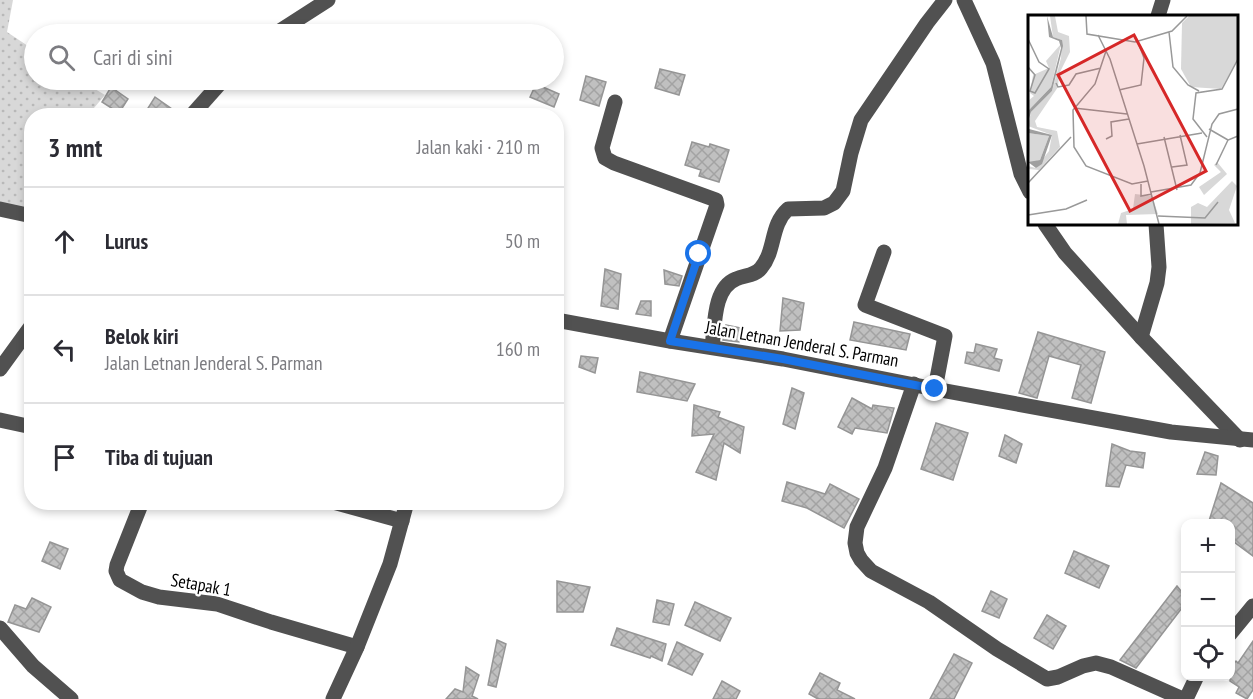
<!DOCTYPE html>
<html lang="id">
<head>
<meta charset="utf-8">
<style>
  body { margin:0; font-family:"PT Sans Narrow",sans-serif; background:#f7f7f7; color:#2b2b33 }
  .controls { position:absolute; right:18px; bottom:18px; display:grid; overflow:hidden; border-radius:12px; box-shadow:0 3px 9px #0003 }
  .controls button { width:54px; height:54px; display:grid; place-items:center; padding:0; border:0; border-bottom:2px solid #e1e1e2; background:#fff; color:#2b2b33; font:30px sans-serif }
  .stop { position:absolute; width:18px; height:18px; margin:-14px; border:4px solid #1a73e8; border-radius:50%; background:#fff }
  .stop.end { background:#1a73e8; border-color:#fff; box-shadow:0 2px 6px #0008 }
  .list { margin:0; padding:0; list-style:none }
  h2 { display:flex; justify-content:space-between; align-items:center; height:78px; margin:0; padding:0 24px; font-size:26px }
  h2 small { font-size:20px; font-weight:400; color:#7c7c81 }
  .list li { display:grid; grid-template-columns:39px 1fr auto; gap:18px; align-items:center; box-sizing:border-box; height:108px; padding:0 24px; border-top:2px solid #e1e1e2 }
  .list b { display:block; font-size:22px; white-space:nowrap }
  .list p { margin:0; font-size:20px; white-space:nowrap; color:#7c7c81 }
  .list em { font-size:20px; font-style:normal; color:#7c7c81 }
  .icon { flex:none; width:33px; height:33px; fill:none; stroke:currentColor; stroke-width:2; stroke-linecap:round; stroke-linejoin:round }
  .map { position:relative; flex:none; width:1253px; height:699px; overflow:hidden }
  .search { position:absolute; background:#fff; box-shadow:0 3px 9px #0003; left:24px; top:24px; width:540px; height:66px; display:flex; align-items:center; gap:15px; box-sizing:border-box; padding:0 21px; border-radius:33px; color:#7c7c81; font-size:22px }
  .panel { position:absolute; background:#fff; box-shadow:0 3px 9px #0003; left:24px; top:108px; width:540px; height:402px; border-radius:24px }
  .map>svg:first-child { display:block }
  .grass { fill:url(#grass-dots) }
  .building { fill:url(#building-cross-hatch); stroke:#959595; stroke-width:1.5 }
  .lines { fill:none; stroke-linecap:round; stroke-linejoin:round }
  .minor { stroke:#515151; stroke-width:15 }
  .route { stroke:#1a73e8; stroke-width:8 }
  .labels { text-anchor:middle; stroke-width:4.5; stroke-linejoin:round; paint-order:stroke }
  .street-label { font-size:18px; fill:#000; stroke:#fff }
  .inset-road { fill:none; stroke:#999; stroke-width:1.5 }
  .view { fill:#d62828; fill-opacity:0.15; stroke:#d62828; stroke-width:3 }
  .inset-edge { fill:none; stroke:#000; stroke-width:3 }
</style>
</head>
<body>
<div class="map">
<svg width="1253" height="699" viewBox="0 0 1253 699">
  <defs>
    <pattern id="grass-dots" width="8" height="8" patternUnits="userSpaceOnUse" patternTransform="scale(1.5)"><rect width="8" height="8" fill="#d8d8d8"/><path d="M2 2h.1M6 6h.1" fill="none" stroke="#b8b8b8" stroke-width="1.8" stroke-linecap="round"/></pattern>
    <pattern id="building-cross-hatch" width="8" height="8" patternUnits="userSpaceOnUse" patternTransform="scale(1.5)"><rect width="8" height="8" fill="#c0c0c0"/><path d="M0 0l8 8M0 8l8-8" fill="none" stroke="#a3a3a3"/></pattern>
  </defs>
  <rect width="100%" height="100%" fill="#fff"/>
  <path class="grass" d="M0,0H13L7,32L34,50V80H80L105,95L88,115L32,116V214L0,212Z"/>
  <g class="building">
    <path d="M660,69L685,75L679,95L655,88Z"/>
    <path d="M586,76L606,82L599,106L580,100Z"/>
    <path d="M536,84L559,94L554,107L530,97Z"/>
    <path d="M111,87L128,99L119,113L102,102Z"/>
    <path d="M155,97L172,109L168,116H143Z"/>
    <path d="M692,142L709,147L710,144L729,150L719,182L699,176L701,170L685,165Z"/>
    <path d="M605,269L621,274L618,309L601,306Z"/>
    <path d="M664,270L682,276L679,286L665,284Z"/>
    <path d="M783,298L804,303L800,330L780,331Z"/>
    <path d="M641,301H651V316L636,314Z"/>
    <path d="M854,322L910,334L906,350L850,340Z"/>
    <path d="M726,325L741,328L739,342L723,340Z"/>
    <path d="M1038,332L1105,352L1091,403L1072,398L1081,365L1049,356L1037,398L1019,393Z"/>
    <path d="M976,344L997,349L994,358L1002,360L999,371L965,363L967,352L974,353Z"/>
    <path d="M581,356L598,358L595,373L579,367Z"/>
    <path d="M640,372L695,384L687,401L637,392Z"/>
    <path d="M792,388L804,393L795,429L783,424Z"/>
    <path d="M852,398L872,409L873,405L894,408L887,433L855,428L852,434L838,427Z"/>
    <path d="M694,405L720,412L718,417L744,427L740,453L724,443L716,480L696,472L714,434L692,436Z"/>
    <path d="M936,423L968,433L953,480L921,469Z"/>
    <path d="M1005,435L1022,444L1016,463L999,456Z"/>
    <path d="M1112,444L1130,451L1145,453L1143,468L1126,465L1119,487L1106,486Z"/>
    <path d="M1205,452L1218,456L1216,475L1197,474Z"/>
    <path d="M787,482L825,494L830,484L859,499L844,528L807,508L782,501Z"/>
    <path d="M1221,483L1253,503V556L1230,539V524H1208Z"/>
    <path d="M50,542L68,549L60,569L42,561Z"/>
    <path d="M1074,551L1109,566L1099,588L1065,573Z"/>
    <path d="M557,581L590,587L583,612H557Z"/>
    <path d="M1177,586L1185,596V604L1136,668L1120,660Z"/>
    <path d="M991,591L1007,599L999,618L982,611Z"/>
    <path d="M32,598L51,607L39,632L8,622L15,605L26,609Z"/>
    <path d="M657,600L674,604L669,625L653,622Z"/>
    <path d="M695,602L731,618L720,641L685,625Z"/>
    <path d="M1047,615L1066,626L1053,649L1034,638Z"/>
    <path d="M617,628L666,644L662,661L651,656L650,658L611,645Z"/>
    <path d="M497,640L506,644L496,687L488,685Z"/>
    <path d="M1253,641V690L1247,699L1236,693L1239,687L1230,681V668L1236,661L1238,663Z"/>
    <path d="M677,642L703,654L692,675L668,664Z"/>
    <path d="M954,654L972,663L954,699H930Z"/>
    <path d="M466,667L479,675L472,696L478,699H446L455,689L463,692Z"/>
    <path d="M820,673L840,683L837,690L855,699H818L809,694Z"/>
    <path d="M722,681L740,691L736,699H713Z"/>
  </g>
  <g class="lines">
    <g class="minor">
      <path d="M964,0L993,63L1021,174L1030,192"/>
      <path d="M1158,16L1163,0"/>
      <path d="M275,34L328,0"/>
      <path d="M615,102L602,148L605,158L614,163L716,200L717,205L670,341"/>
      <path d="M191,116L223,80"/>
      <path d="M0,209L32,216"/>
      <path d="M1045,224L1065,253L1141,337L1240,440"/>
      <path d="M884,252L865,305L945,336L935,389"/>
      <path d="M556,320L670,341L783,359L935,389L1171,432L1253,440"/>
      <path d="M1141,337L1157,283L1159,267L1156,224"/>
      <path d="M712,347C715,326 713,288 736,279C745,275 755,276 761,268C776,250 770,225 788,209L824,208L834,203L843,191L851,153L861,120L927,23L945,0"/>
      <path d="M0,369L32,325"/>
      <path d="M914,384L885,468L857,527L855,543L857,553L861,560L871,571L929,602L997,649L1047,679L1058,677L1083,666L1096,663L1111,667L1183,699"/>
      <path d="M0,420L32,427"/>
      <path d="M142,502L117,565L116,571L120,580L142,592L159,597L217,604L271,622L357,647"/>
      <path d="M333,502L402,521"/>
      <path d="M0,628L33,666L71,699"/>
      <path d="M1230,634L1253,606"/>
      <path d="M333,699L357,647L390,564L407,502"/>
      <path d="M1186,699L1197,676"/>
    </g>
  </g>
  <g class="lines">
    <path class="route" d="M699,254L670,341L783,359L935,389"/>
  </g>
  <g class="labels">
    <g class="street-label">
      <text transform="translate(802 344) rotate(10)" y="6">Jalan Letnan Jenderal S. Parman</text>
      <text transform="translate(201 585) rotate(10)" y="6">Setapak 1</text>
    </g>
  </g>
  <g transform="translate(1028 15)">
    <rect width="210" height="210" fill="#fff"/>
    <path d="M22,1H27L30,17L41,21L42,37L31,59L30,72L7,106L9,112L29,116L32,132L11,155L0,154V151L8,153L21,136L24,120L0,111L3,97L24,76L33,43L34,25L25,22ZM33,29L23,72L0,96V86L6,81L2,78L5,60L21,53L18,46ZM0,118L21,121L12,145L2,148ZM189,147L199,159L176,180L171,172L193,157L186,150ZM204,166L209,171L201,195L207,208L163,209V192L170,188L179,192ZM107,179L124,181L130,199L98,200L99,209H90L93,198L105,194Z" fill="#d8d8d8"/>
    <path d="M161,1L210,2L209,46L193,74L163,72L153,54L154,8Z" fill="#d8d8d8"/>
    <path d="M19,1L25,22L34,25L35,31L24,76L3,97L0,107L1,114L24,120L14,149L8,153L0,147L12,145L21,121L0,118V96L23,72L33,33L31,26L21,22Z" fill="#9f9f9f"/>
    <path class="inset-road" d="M58,1L59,19L107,27L144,16L159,1M141,17L145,52L160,70L171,76M70,20L82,44L116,151L131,209M0,24L11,47L21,54L7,78L2,76L7,60L0,52M78,36L67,69L45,95L46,132L58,151L104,169L120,166M28,68L30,72L41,70L48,59L73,53M91,75L113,70L116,43L110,27M46,93L99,99M181,114L200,125M136,122L149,175M179,122L165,104L168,78L194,74L210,44M78,124L84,121L83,107L101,104M109,129L174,118M188,150L200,125L210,121M144,152L159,150L152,120M0,168L43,122M113,169V181L124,179M123,177L163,170L172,158L184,109L191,99L210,94M0,200L38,194L59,185M130,201L177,203L190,187"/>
    <path class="view" d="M106,20L178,156L102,196L30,60Z"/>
    <rect width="210" height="210" class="inset-edge"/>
  </g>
</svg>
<div class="controls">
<button>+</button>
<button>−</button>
<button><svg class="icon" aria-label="locate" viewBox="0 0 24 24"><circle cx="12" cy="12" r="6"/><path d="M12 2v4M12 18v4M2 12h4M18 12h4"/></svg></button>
</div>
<div class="stop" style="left:699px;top:254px"></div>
<div class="stop end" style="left:935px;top:389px"></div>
<div class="search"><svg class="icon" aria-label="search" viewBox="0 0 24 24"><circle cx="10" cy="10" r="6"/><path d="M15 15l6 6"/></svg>Cari di sini</div>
<section class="panel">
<h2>3 mnt<small>Jalan kaki · 210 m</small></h2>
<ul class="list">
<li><svg class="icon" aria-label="ahead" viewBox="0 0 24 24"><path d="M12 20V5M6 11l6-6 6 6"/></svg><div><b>Lurus</b></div><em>50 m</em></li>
<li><svg class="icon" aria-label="left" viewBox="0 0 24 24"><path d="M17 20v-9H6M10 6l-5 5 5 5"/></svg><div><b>Belok kiri</b><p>Jalan Letnan Jenderal S. Parman</p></div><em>160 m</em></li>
<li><svg class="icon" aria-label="arrive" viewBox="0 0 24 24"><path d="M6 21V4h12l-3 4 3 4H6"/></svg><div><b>Tiba di tujuan</b></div></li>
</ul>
</section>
</div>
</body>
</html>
